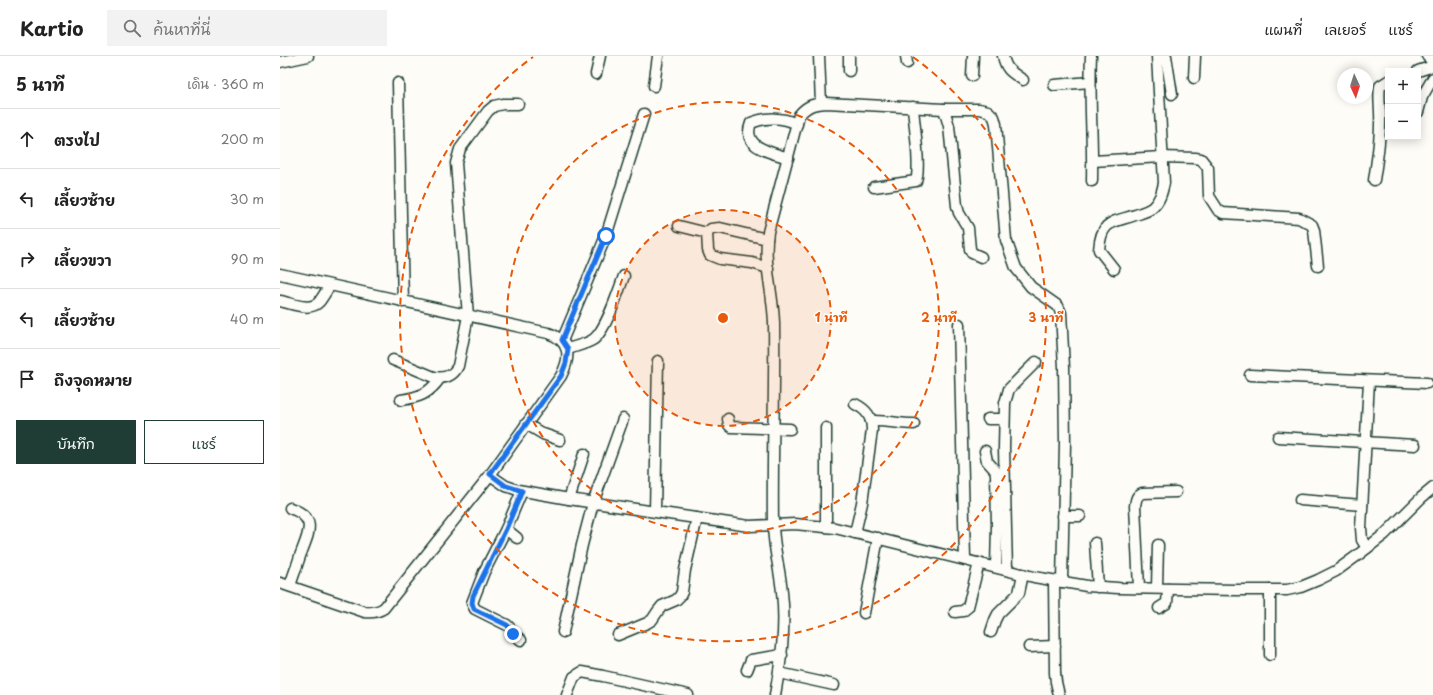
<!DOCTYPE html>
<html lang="th">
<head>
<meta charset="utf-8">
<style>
  body { margin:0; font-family:"Playpen Sans","Playpen Sans Thai",sans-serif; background:#f2f2f2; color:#222 }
  .controls { position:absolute; right:12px; top:12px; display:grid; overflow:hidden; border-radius:0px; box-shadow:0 2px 10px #0003 }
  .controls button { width:36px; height:36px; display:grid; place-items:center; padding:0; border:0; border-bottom:1px solid #e0e0e0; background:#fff; color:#222; font:20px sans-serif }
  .compass { position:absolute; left:1057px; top:12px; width:36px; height:36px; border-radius:50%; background:#fff; box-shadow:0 2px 10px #0003; rotate:176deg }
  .stop { position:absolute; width:12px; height:12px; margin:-9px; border:3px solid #1a73e8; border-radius:50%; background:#fff }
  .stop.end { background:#1a73e8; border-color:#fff; box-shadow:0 1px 4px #0008 }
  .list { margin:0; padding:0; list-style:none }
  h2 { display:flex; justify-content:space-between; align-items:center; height:52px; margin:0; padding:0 16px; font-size:17px }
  h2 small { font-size:13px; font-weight:400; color:#767676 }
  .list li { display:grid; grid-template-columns:26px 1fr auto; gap:12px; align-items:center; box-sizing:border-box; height:60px; padding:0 16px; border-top:1px solid #e0e0e0 }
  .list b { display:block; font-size:15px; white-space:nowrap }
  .list em { font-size:13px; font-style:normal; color:#767676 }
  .actions { display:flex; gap:8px; padding:12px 16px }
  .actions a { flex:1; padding:9px 0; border:1px solid #1f3d34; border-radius:0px; text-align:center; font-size:14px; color:#1f3d34 }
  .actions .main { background:#1f3d34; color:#fff }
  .icon { flex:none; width:22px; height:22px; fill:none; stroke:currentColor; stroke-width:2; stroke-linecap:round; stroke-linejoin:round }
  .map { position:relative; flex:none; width:1153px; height:639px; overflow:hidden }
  header { display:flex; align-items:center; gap:24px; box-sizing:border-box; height:56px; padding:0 20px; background:#fff; border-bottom:1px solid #e0e0e0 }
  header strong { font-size:19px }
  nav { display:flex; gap:22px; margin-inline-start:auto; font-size:14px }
  .search { width:280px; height:36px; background:#f2f2f2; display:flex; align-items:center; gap:10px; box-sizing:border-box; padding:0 14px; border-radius:0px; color:#767676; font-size:15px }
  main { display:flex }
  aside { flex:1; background:#fff }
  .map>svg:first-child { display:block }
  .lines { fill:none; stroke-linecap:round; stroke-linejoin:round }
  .minor-casing { stroke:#1f3d34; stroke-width:13 }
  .minor { stroke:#fdfcf7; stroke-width:10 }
  .route { stroke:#1a73e8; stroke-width:5 }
  .ring { fill:none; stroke:#e8590c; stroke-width:2; stroke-dasharray:7 5 }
  .centre { fill:#e8590c; stroke:#fdfcf7; stroke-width:2 }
  .ring-label { font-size:12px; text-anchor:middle; font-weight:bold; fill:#e8590c; stroke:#fdfcf7; stroke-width:3; stroke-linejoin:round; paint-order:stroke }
</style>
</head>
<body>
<header>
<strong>Kartio</strong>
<div class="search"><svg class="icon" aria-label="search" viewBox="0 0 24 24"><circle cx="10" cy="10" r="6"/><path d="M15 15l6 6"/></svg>ค้นหาที่นี่</div>
<nav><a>แผนที่</a><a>เลเยอร์</a><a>แชร์</a></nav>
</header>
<main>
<aside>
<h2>5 นาที<small>เดิน · 360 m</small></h2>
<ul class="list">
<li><svg class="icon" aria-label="ahead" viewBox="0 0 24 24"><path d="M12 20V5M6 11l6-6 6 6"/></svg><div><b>ตรงไป</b></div><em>200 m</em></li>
<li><svg class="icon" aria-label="left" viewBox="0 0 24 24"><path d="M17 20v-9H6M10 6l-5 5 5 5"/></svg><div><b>เลี้ยวซ้าย</b></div><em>30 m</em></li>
<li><svg class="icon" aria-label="right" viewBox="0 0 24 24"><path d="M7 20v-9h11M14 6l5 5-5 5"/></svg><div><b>เลี้ยวขวา</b></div><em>90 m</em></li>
<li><svg class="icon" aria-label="left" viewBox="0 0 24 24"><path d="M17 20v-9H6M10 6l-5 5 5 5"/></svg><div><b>เลี้ยวซ้าย</b></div><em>40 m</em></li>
<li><svg class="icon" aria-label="arrive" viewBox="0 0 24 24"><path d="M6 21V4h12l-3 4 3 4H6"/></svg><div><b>ถึงจุดหมาย</b></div></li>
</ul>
<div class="actions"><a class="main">บันทึก</a><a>แชร์</a></div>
</aside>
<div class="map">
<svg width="1153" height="639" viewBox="0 0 1153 639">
  <rect width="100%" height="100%" fill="#fdfcf7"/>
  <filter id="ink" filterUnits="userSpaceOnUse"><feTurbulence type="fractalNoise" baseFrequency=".025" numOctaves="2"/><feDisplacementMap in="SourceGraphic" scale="8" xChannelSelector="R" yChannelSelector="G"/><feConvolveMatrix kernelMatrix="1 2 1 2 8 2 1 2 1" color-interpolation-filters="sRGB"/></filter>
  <g filter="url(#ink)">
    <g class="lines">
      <defs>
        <g id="minor">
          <path d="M539,0L541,47"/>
          <path d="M626,0L627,7"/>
          <path d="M723,0C726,14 731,16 743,24"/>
          <path d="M811,0C809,42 813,83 812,125"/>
          <path d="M886,0L892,38"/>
          <path d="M1147,0L1153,6"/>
          <path d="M0,6L28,0"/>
          <path d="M569,15V0"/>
          <path d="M1138,15L1153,10"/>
          <path d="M316,18L320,0"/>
          <path d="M692,20L693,0"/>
          <path d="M914,22L915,0"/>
          <path d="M118,27L123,246"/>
          <path d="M774,29L810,26"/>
          <path d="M374,30L378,0"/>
          <path d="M664,53L669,70L677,150L679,157L688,172L690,193L692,197L701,201"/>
          <path d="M1138,56L1142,41L1153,22"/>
          <path d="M508,102C491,96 461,92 471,67C485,61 503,61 517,68"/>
          <path d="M813,105L882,101L915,102L921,103L928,112L929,140L938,154L943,157L1019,162L1032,169L1034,174L1038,210"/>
          <path d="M1094,124C1097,105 1100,87 1100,68C1101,55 1098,42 1100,30L1108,25"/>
          <path d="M594,131L636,125C641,110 634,69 633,51"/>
          <path d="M399,170L427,177L428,194L430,199L440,203L472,207L488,212"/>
          <path d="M427,177L431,173L440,172L487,183"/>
          <path d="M834,213L819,194C821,161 836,167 861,157C864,156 869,154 872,152C880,145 882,136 884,127L877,0"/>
          <path d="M0,218L268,277C291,285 291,301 281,320L210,419L104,552C98,556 93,557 85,556L0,527"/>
          <path d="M0,245C11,247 30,256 39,246C43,241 46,235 50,230"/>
          <path d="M679,268L685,503"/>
          <path d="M282,285L326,180L364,58"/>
          <path d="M288,293C296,290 307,288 314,283C327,272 338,236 344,220"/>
          <path d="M113,304L154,321C165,323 173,320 178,310L188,260L176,107L180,93L208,55L214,50L223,48H238"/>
          <path d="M970,319L1147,327"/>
          <path d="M121,344C140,341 149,338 160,322"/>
          <path d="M448,363L449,369L451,371L510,373"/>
          <path d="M708,363H724"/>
          <path d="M591,365C605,364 619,368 634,368"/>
          <path d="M246,368L263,378L280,384"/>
          <path d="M998,381L1135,389"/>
          <path d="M705,395L707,405L715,414L716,418L717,470L716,511"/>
          <path d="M210,419L226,430L238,434L289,443L469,470L515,468L555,472L754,521L807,530L838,532L957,534H1007L1021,531L1038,524L1056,515L1078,499L1105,478L1141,442L1153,432"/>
          <path d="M289,443L304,398"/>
          <path d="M1020,444L1082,449"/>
          <path d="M10,452C39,462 28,478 20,500C17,510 13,520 10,530"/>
          <path d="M375,455L378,305"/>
          <path d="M783,460H800"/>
          <path d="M546,471V372"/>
          <path d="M226,473L237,482"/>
          <path d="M575,477L582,447L592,374C592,361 587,354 575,348"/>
          <path d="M815,487L818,531"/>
          <path d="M1087,492L1082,484L1081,472L1089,325"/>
          <path d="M727,514L724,392L725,347L729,333L756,306"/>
          <path d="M774,525L775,617L776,626L779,639"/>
          <path d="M859,532L855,450C856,444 856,440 862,437L896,436"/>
          <path d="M877,532L878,489"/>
          <path d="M990,534V599"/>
          <path d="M879,552L887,547L888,533"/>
          <path d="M675,556L683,555L688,551L699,507"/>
          <path d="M584,557L598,482"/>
          <path d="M283,576L302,489L313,447L343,363"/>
          <path d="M711,576L715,564L718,558L739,537L743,518"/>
          <path d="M338,579L367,567L372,564L378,555L382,550L396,544L400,540L402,536L405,514L417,462"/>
          <path d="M241,584L233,578L230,572L227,569L195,553L192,547L204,516L226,473L242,435"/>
          <path d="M749,591L775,590"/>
          <path d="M467,614L471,604L502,599"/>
          <path d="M499,617L554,629"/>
          <path d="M287,639L294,621L302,616L323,620L408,639"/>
          <path d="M495,639C501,605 506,572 502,536C500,514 493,490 493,467C492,400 495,334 494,267C493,235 483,208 488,176L519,59C528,49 533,48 546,47L664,53H699L708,55L714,61L716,68L726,184L736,212L751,231L778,250L781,257L784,311L785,387L782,526"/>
        </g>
      </defs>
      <use href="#minor" class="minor-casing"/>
      <use href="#minor" class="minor"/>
    </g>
  </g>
  <g class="lines" filter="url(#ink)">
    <path class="route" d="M233,578L230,572L227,569L194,553L192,547L193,540L226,473L242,435L226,430L210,418L281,320L286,307L288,293L282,284L326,180"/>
  </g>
  <circle cx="443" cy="262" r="108" fill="#e8590c" fill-opacity=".12"/>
  <g class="ring">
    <circle cx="443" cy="262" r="108"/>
    <circle cx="443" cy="262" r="216"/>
    <path d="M633 1A323 323 0 1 1 253 1"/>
  </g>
  <circle cx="443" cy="262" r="6" class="centre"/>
  <g class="ring-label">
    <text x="551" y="266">1 นาที</text>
    <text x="659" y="266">2 นาที</text>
    <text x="766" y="266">3 นาที</text>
  </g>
</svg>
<div class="controls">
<button>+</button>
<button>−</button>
</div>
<svg class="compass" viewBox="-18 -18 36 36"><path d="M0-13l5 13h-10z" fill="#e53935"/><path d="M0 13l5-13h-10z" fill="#767676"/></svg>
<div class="stop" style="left:326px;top:180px"></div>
<div class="stop end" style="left:233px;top:578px"></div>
</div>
</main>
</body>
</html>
